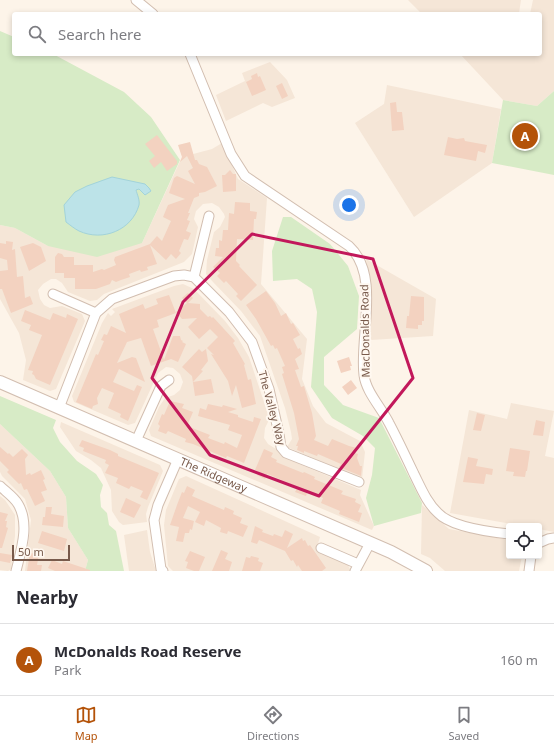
<!DOCTYPE html>
<html lang="en">
<head>
<meta charset="utf-8">
<style>
  body { margin:0; font-family:"Noto Sans",sans-serif; background:#f2f2f3; color:#2b2b33 }
  .controls { position:absolute; right:12px; bottom:12px; display:grid; overflow:hidden; border-radius:4px; box-shadow:0 2px 6px #0003 }
  .controls button { width:36px; height:36px; display:grid; place-items:center; padding:0; border:0; border-bottom:1px solid #e1e1e2; background:#fff; color:#2b2b33; font:20px sans-serif }
  .scale { position:absolute; left:12px; bottom:10px; width:58px; box-sizing:border-box; padding-left:4px; border:2px solid #785a4b; border-top:0; font-size:11px; line-height:14px; white-space:nowrap; color:#785a4b; -webkit-text-stroke:3px #fff8f0; paint-order:stroke }
  .you { position:absolute; left:349px; top:205px; width:14px; height:14px; margin:-10px; border:3px solid #fff; border-radius:50%; background:#1a73e8; box-shadow:0 0 0 6px #1a73e833 }
  .badge { display:grid; place-items:center; width:26px; height:26px; border-radius:50%; background:#b45309; color:#fff; font-size:13px; font-weight:700 }
  .pin { position:absolute; translate:-50% -50%; border:2px solid #fff; box-shadow:0 1px 4px #0006 }
  .list { margin:0; padding:0; list-style:none }
  h2 { display:flex; justify-content:space-between; align-items:center; height:52px; margin:0; padding:0 16px; font-size:17px }
  h2 small { font-size:13px; font-weight:400; color:#7c7c81 }
  .list li { display:grid; grid-template-columns:26px 1fr auto; gap:12px; align-items:center; box-sizing:border-box; height:72px; padding:0 16px; border-top:1px solid #e1e1e2 }
  .list b { display:block; font-size:15px; white-space:nowrap }
  .list p { margin:0; font-size:13px; white-space:nowrap; color:#7c7c81 }
  .list em { font-size:13px; font-style:normal; color:#7c7c81 }
  .icon { flex:none; width:22px; height:22px; fill:none; stroke:currentColor; stroke-width:2; stroke-linecap:round; stroke-linejoin:round }
  .map { position:relative; flex:none; width:554px; height:571px; overflow:hidden }
  .search { position:absolute; background:#fff; box-shadow:0 2px 6px #0003; left:12px; right:12px; top:12px; height:44px; display:flex; align-items:center; gap:10px; box-sizing:border-box; padding:0 14px; border-radius:4px; color:#7c7c81; font-size:15px }
  .sheet { height:124px; background:#fff }
  nav { display:flex; justify-content:space-around; align-items:center; box-sizing:border-box; height:56px; border-top:1px solid #e1e1e2; background:#fff; font-size:11px; color:#7c7c81 }
  nav a { display:grid; justify-items:center; gap:2px }
  nav .on { color:#b45309 }
  .map>svg:first-child { display:block }
  .residential { fill:#f5e6d7 }
  .green { fill:#d7ebc6 }
  .water { fill:#bce3e8; stroke:#a2d3da }
  .building { fill:#f3d2c0 }
  .lines { fill:none; stroke-linecap:round; stroke-linejoin:round }
  .minor-casing { stroke:#d2beb0; stroke-width:11 }
  .tertiary-casing { stroke:#d2beb0; stroke-width:14 }
  .minor { stroke:#fff; stroke-width:9 }
  .tertiary { stroke:#fff; stroke-width:12 }
  .marked { fill:none; stroke:#c2185b; stroke-width:3; stroke-linejoin:round }
  .labels { text-anchor:middle; stroke-width:4; stroke-linejoin:round; paint-order:stroke }
  .street-label { font-size:11px; fill:#785a4b; stroke:#fff8f0 }
</style>
</head>
<body>
<div class="map">
<svg width="554" height="571" viewBox="0 0 554 571">
  <rect width="100%" height="100%" fill="#fdf4e9"/>
  <g class="residential">
    <path d="M408,0H521L519,13L523,14H422Z"/>
    <path d="M533,0H554V91L537,106L503,100L460,54H540V14H530Z"/>
    <path d="M270,62L287,80L295,98L272,107L263,103L226,121L216,95L245,81L242,73Z"/>
    <path d="M387,85L501,109L492,163L414,217L355,123L384,104Z"/>
    <path d="M222,143L238,179L267,198L261,284L307,339L302,379L313,406L326,423L360,441L365,452L362,479L287,447L292,439L291,432L285,408L260,336L241,311L213,282L206,274L207,260L214,232L220,227L225,217L224,214L219,207L212,203L203,204L196,211L194,219L198,227L192,254L184,262L104,294L97,300L90,301L68,292L62,283L56,279H51L43,284L38,290L40,299L44,305L50,308L62,306L82,314L85,321L56,389L50,391L23,380L26,360L19,333L0,299V225L15,228L48,246L142,243L182,157L212,149Z"/>
    <path d="M366,259L436,299L433,336L371,340L370,284Z"/>
    <path d="M183,284L194,289L225,321L238,338L249,357L268,414V422L265,428L264,438L268,444L276,449L283,457L361,490L360,495L374,526L372,530L151,436L149,430L159,407L165,398L174,395L180,390L183,382L180,374L173,368L166,367L158,373L135,423L128,425L74,402L72,396L102,323L108,313L111,316L115,312L112,309L174,286Z"/>
    <path d="M511,403L554,411L545,456L554,458V532L539,529V526H523L450,513L469,410L507,419Z"/>
    <path d="M61,422L160,465L163,471L148,507L146,514L147,522L123,525L119,522L112,511L111,490L101,468L91,460L76,451L60,427Z"/>
    <path d="M0,424L50,471L66,497L68,528L88,560L85,571H25L31,520L25,499L2,476L0,472Z"/>
    <path d="M186,476L320,537L316,550L347,563L351,571H173L168,566L164,525L166,510L179,479Z"/>
    <path d="M0,496L5,500L15,515V536L11,569L8,571L0,570Z"/>
    <path d="M422,505L449,529L509,540V556H522L519,571H445L430,558L421,554Z"/>
    <path d="M147,530L150,552L156,571H129L124,535Z"/>
  </g>
  <g class="green">
    <path d="M0,31L14,37V54H53L124,92L151,117L180,160L142,243L97,257L48,246L15,228L0,225Z"/>
    <path d="M554,91V175L492,163L503,100L537,106Z"/>
    <path d="M283,217H291L330,244L348,266L359,296L357,329L324,357V385L343,405L379,418L422,503L421,513L374,526L366,498L372,475L375,448L363,436L332,418L311,387L317,312L312,289L297,279L273,281L272,251Z"/>
    <path d="M0,396L56,420L53,428L60,442L77,461L96,474L103,485L100,495L101,507L107,513L109,525L116,531L124,571H85L88,560L68,528L66,497L50,471L0,424Z"/>
  </g>
  <path class="water" d="M112,177L145,184L149,188L151,191L145,195L139,189L136,190C137,194 140,200 139,205C132,230 103,242 79,231C75,229 70,225 66,222L64,205L75,192L87,186Z"/>
  <g class="building">
    <path d="M257,73L258,77L260,76L266,90L252,96L246,82L252,79L251,76Z"/>
    <path d="M282,83L288,96L282,99L276,86Z"/>
    <path d="M396,102L397,112H402L404,130L392,131L390,103Z"/>
    <path d="M157,135L177,161V164L167,171L161,162L154,168L149,161L155,156L145,144Z"/>
    <path d="M448,137L457,139L464,138L465,141L487,145L485,153L478,151L476,161L444,155Z"/>
    <path d="M190,142L195,160H197L199,164L207,167L217,186L205,192L199,193V196L194,198L188,213H190L187,220L190,221L186,231L191,233L188,240L184,239L179,251L181,253L176,259L171,254L166,260L150,245L157,264L147,267L148,270L141,272L140,270L129,274L130,277L121,280L116,282L112,280L110,284L96,289H75V278H64V273H55V257L58,253L62,254L64,257H74V265H93V272L102,269L104,270L116,265L114,260L115,257L150,244L157,236L162,241L171,221L163,217L168,205L185,199L169,193L174,178L177,176L195,184L188,171L193,168L187,156L180,162L182,157L178,145Z"/>
    <path d="M230,170L233,174H236V191L223,192L222,175H225Z"/>
    <path d="M235,202L250,203V211L257,212L256,219H254L253,240L237,239L236,261L240,265L239,266L257,285L241,301L236,296L238,294L226,281L224,283L217,276L220,273L213,267L223,257L215,256L216,248H219V240L222,241L223,230H228L229,213L234,214Z"/>
    <path d="M6,241L13,242L12,250L15,249L17,277L23,276L25,298L30,296L33,304L11,313L2,289H0V271L8,270L7,260L0,258V243L6,244Z"/>
    <path d="M33,243L41,247L46,261L29,271L20,247Z"/>
    <path d="M266,291L275,303L281,316L286,313L291,324L293,323L300,335L293,339L298,349L300,348L302,354L295,359L299,369L295,370L301,387L304,386L312,413L316,436L314,440L328,446L332,439L349,446L357,448L355,453L358,454L357,458L360,466H362L361,476L339,467L341,464L318,454L317,456L304,451V453L297,450L298,446H296L299,439L294,413L282,374L284,373L282,367L285,366L277,348L275,349L273,345L271,346L256,319L246,305Z"/>
    <path d="M188,293L193,298L188,303L200,304V309L208,317L210,316L212,318L213,317L235,341L233,343L245,364L244,365L248,380L251,379L256,404L242,408L236,385L232,396L228,381L211,354L214,355L207,348L218,337L210,329L199,339L188,327L197,318L182,319L176,312L187,303L182,298Z"/>
    <path d="M169,295L176,313L157,320L159,327L153,329L164,360L173,336H180L181,340L183,341L182,342L186,344L178,362L171,359L151,366L141,338L127,342L117,363L132,357L136,358L145,382L119,369L113,382L134,391L137,385L142,387L128,421L120,417L121,414L108,408L114,393L102,388L97,398L98,404L93,406L92,409L76,402L96,354L98,355L104,341L101,340L104,334L107,335L111,326L126,333L119,314L143,304L145,309L158,304L156,299Z"/>
    <path d="M411,296L424,297V321H422V325H418V329L406,328L407,316H409Z"/>
    <path d="M25,310L50,320L53,313L66,318L67,314L78,319L50,385L36,379L34,375L32,374L33,371L28,370L42,335L29,330L31,325L21,321Z"/>
    <path d="M199,349L202,352L206,349L208,361L201,370L203,371L193,382L211,379L214,393L195,396L192,376L182,367Z"/>
    <path d="M349,357L352,366H350L351,370L341,373L337,361Z"/>
    <path d="M351,380L357,388L348,395L342,387Z"/>
    <path d="M170,401L184,404L182,408L193,412L187,426L210,435L208,438L224,444L225,442L237,448L242,435L228,430L230,425L198,416L200,408L206,410L208,404L222,407L223,405L237,409L228,412L238,415V417L253,422L254,417L261,419L244,463L227,456L226,458L193,444L185,442L186,439L168,431L166,434L158,431L160,426L158,424L162,414L164,415Z"/>
    <path d="M477,413L485,415L481,431L473,430Z"/>
    <path d="M536,420L545,422L543,436L533,435Z"/>
    <path d="M82,440L110,450L118,454V456L159,473L147,500L140,497L143,491L131,486L129,489L116,483L118,478L105,473L109,465L105,463L106,460L83,451L84,448L79,446Z"/>
    <path d="M0,447L8,454L9,453L13,457L22,449L28,455L25,459L26,475L30,473L31,475L41,470L45,479L43,480L47,490L41,492L45,501L35,506L27,489L24,490L21,483L19,484L7,472L9,470L0,461Z"/>
    <path d="M510,448L530,451L527,471H526L525,477L513,476L514,472L506,471Z"/>
    <path d="M264,449L273,453L271,457L277,460L276,462L303,473L304,472L315,477L314,479L343,491L341,494L356,499L355,502L361,505L358,512L362,513L359,522L339,514L340,511L321,503L323,498L308,491L306,496L295,492L298,487L270,475L267,474L265,479L257,475L259,472L255,470Z"/>
    <path d="M468,457L478,459L476,466L493,469L492,475L486,474L484,484L463,482Z"/>
    <path d="M187,486L195,490L192,496L224,510L225,507L234,511L233,514L242,518L240,523L248,526L243,537L228,531L227,534L220,532L221,528L206,520L204,526L195,522L200,512L188,506L183,518L194,521L192,530L190,529L189,533H185L183,542L176,541L179,527L170,525L177,505L182,492L184,493Z"/>
    <path d="M126,498L141,505L134,518L120,512Z"/>
    <path d="M46,507H52L51,514L64,516L63,527L42,525L43,517H45Z"/>
    <path d="M0,512L8,514L5,521H7L6,527L8,528L2,548H0Z"/>
    <path d="M255,526L263,530L262,532L273,536L274,534L282,537L285,530L293,534L287,548L302,538L303,541L305,540L308,546L310,545L326,568L322,571H302L298,565L297,567L293,560L291,561L285,551L259,540L257,544L251,542Z"/>
    <path d="M42,531L67,539L64,551L38,543Z"/>
    <path d="M221,550L228,553L225,559L232,562L229,571H212Z"/>
    <path d="M190,551L205,557L199,571H194L186,568L188,562L185,561Z"/>
    <path d="M0,553L12,555L10,563L0,561Z"/>
    <path d="M30,553L39,554L37,565H42L41,571H27Z"/>
    <path d="M251,556L259,558L258,561L263,563L260,571H242L246,557L250,558Z"/>
    <path d="M52,560L62,564L63,561L90,570V571H55L48,568Z"/>
  </g>
  <g class="lines">
    <defs>
      <g id="minor">
        <path d="M136,0L153,14"/>
        <path d="M190,54L231,154L245,176L349,246C381,275 359,338 364,375C366,392 381,407 389,423C398,440 406,457 414,474C421,488 427,503 438,513C451,527 490,532 509,534"/>
        <path d="M194,277L209,216"/>
        <path d="M53,294L96,313"/>
        <path d="M59,408L96,313L112,299L174,276L184,275L194,277L229,312L252,342L269,389L279,434L281,447L286,453L359,482"/>
        <path d="M136,441L161,386L169,380"/>
        <path d="M0,486C5,491 14,497 18,504C30,524 21,550 16,571"/>
        <path d="M539,543L548,539L554,538"/>
        <path d="M321,548L358,564"/>
        <path d="M163,571L161,569L154,520L158,505L178,459"/>
        <path d="M355,571L370,543"/>
        <path d="M529,571L531,556"/>
      </g>
      <g id="tertiary">
        <path id="s1" d="M0,382L391,552L426,571"/>
      </g>
    </defs>
    <use href="#minor" class="minor-casing"/>
    <use href="#tertiary" class="tertiary-casing"/>
    <use href="#minor" class="minor"/>
    <use href="#tertiary" class="tertiary"/>
  </g>
  <path class="marked" d="M252,234L373,259L413,378L319,496L210,455L152,378L183,302Z"/>
  <g class="labels">
    <g class="street-label">
      <text transform="translate(365 331) rotate(-91)" y="4">MacDonalds Road</text>
      <text transform="translate(272 408) rotate(75)" y="4">The Valley Way</text>
      <text dy="4" stroke="none"><textPath href="#s1" startOffset="233">The Ridgeway</textPath></text>
    </g>
  </g>
</svg>
<div class="controls">
<button><svg class="icon" aria-label="locate" viewBox="0 0 24 24"><circle cx="12" cy="12" r="6"/><path d="M12 2v4M12 18v4M2 12h4M18 12h4"/></svg></button>
</div>
<div class="scale">50 m</div>
<div class="you"></div>
<div class="pin badge" style="left:525px;top:136px">A</div>
<div class="search"><svg class="icon" aria-label="search" viewBox="0 0 24 24"><circle cx="10" cy="10" r="6"/><path d="M15 15l6 6"/></svg>Search here</div>
</div>
<section class="sheet">
<h2>Nearby<small></small></h2>
<ul class="list">
<li><span class="badge">A</span><div><b>McDonalds Road Reserve</b><p>Park</p></div><em>160 m</em></li>
</ul>
</section>
<nav>
<a class="on"><svg class="icon" aria-label="map" viewBox="0 0 24 24"><path d="M3 6l6-2 6 2 6-2v14l-6 2-6-2-6 2zM9 4v14M15 6v14"/></svg>Map</a>
<a><svg class="icon" aria-label="directions" viewBox="0 0 24 24"><path d="M12 3l9 9-9 9-9-9zM9 14v-3h6M13 9l2 2-2 2"/></svg>Directions</a>
<a><svg class="icon" aria-label="saved" viewBox="0 0 24 24"><path d="M7 4h10v16l-5-4-5 4z"/></svg>Saved</a>
</nav>
</body>
</html>
